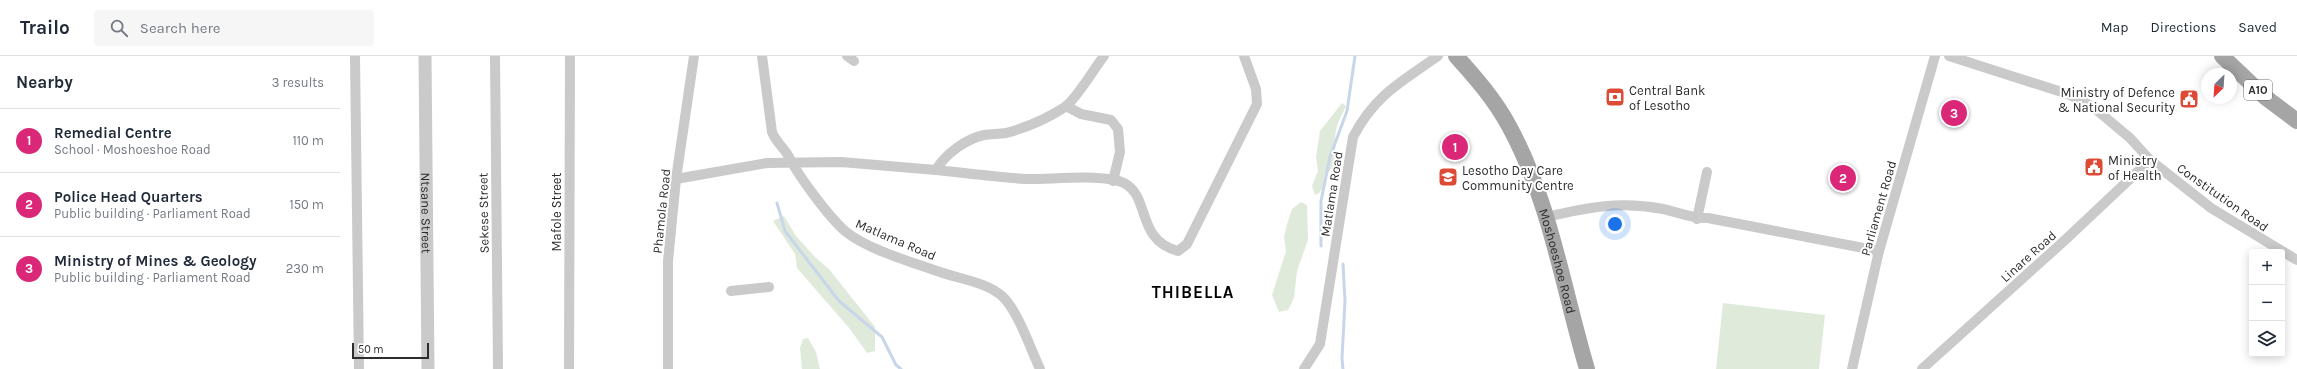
<!DOCTYPE html>
<html lang="en">
<head>
<meta charset="utf-8">
<style>
  body { margin:0; font-family:Karla,sans-serif; background:#f6f6f7; color:#1f2937 }
  .controls { position:absolute; right:12px; bottom:12px; display:grid; overflow:hidden; border-radius:4px; box-shadow:0 2px 10px #0003 }
  .controls button { width:36px; height:36px; display:grid; place-items:center; padding:0; border:0; border-bottom:1px solid #e0e1e3; background:#fff; color:#1f2937; font:20px sans-serif }
  .compass { position:absolute; left:1861px; top:12px; width:36px; height:36px; border-radius:50%; background:#fff; box-shadow:0 2px 10px #0003; rotate:205deg }
  .scale { position:absolute; left:12px; bottom:10px; width:77px; box-sizing:border-box; padding-left:4px; border:2px solid #2d2d2d; border-top:0; font-size:11px; line-height:14px; white-space:nowrap; color:#2d2d2d; -webkit-text-stroke:3px #fff; paint-order:stroke }
  .you { position:absolute; left:1275px; top:168px; width:14px; height:14px; margin:-10px; border:3px solid #fff; border-radius:50%; background:#1a73e8; box-shadow:0 0 0 6px #1a73e833 }
  .badge { display:grid; place-items:center; width:26px; height:26px; border-radius:50%; background:#db2777; color:#fff; font-size:13px; font-weight:700 }
  .pin { position:absolute; translate:-50% -50%; border:2px solid #fff; box-shadow:0 1px 4px #0006 }
  .list { margin:0; padding:0; list-style:none }
  h2 { display:flex; justify-content:space-between; align-items:center; height:52px; margin:0; padding:0 16px; font-size:17px }
  h2 small { font-size:13px; font-weight:400; color:#747a83 }
  .list li { display:grid; grid-template-columns:26px 1fr auto; gap:12px; align-items:center; box-sizing:border-box; height:64px; padding:0 16px; border-top:1px solid #e0e1e3 }
  .list b { display:block; font-size:15px; white-space:nowrap }
  .list p { margin:0; font-size:13px; white-space:nowrap; color:#747a83 }
  .list em { font-size:13px; font-style:normal; color:#747a83 }
  .icon { flex:none; width:22px; height:22px; fill:none; stroke:currentColor; stroke-width:2; stroke-linecap:round; stroke-linejoin:round }
  .map { position:relative; flex:none; width:1957px; height:313px; overflow:hidden }
  header { display:flex; align-items:center; gap:24px; box-sizing:border-box; height:56px; padding:0 20px; background:#fff; border-bottom:1px solid #e0e1e3 }
  header strong { font-size:19px }
  nav { display:flex; gap:22px; margin-inline-start:auto; font-size:14px }
  .search { width:280px; height:36px; background:#f6f6f7; display:flex; align-items:center; gap:10px; box-sizing:border-box; padding:0 14px; border-radius:4px; color:#747a83; font-size:15px }
  main { display:flex }
  aside { flex:1; background:#fff }
  .map>svg:first-child { display:block }
  .green { fill:#e0eadb }
  .lines { fill:none; stroke-linecap:round; stroke-linejoin:round }
  .stream { stroke:#c8d6e9; stroke-width:3 }
  .minor { stroke:#cacaca; stroke-width:10 }
  .tertiary { stroke:#cacaca; stroke-width:13 }
  .primary { stroke:#a5a5a5; stroke-width:16 }
  .labels { text-anchor:middle; stroke-width:4; stroke-linejoin:round; paint-order:stroke }
  .shield { fill:#fff; stroke:#6c6c6c; stroke-width:1 }
  .shield-label { font-size:12px; font-weight:bold; fill:#2d2d2d }
  .poi-label { font-size:13px; fill:#2d2d2d; stroke:#fff; text-anchor:start }
  .street-label { font-size:13px; fill:#2d2d2d; stroke:#fff }
  .district-label { font-size:17px; font-weight:bold; letter-spacing:1px; fill:#000; stroke:#fff }
</style>
</head>
<body>
<header>
<strong>Trailo</strong>
<div class="search"><svg class="icon" aria-label="search" viewBox="0 0 24 24"><circle cx="10" cy="10" r="6"/><path d="M15 15l6 6"/></svg>Search here</div>
<nav><a>Map</a><a>Directions</a><a>Saved</a></nav>
</header>
<main>
<aside>
<h2>Nearby<small>3 results</small></h2>
<ul class="list">
<li><span class="badge">1</span><div><b>Remedial Centre</b><p>School · Moshoeshoe Road</p></div><em>110 m</em></li>
<li><span class="badge">2</span><div><b>Police Head Quarters</b><p>Public building · Parliament Road</p></div><em>150 m</em></li>
<li><span class="badge">3</span><div><b>Ministry of Mines &amp; Geology</b><p>Public building · Parliament Road</p></div><em>230 m</em></li>
</ul>
</aside>
<div class="map">
<svg width="1957" height="313" viewBox="0 0 1957 313">
  <rect width="100%" height="100%" fill="#fff"/>
  <g class="green">
    <path d="M1002,47L1006,50C1003,57 999,63 997,70C991,90 1003,104 984,121L985,129L979,137L975,139L972,130L978,115L976,101L980,75Z"/>
    <path d="M961,146L967,149L968,184L957,215L954,242L948,254L939,256L932,239L946,195L944,181L947,168L952,153Z"/>
    <path d="M444,160L456,180L475,201L489,213L535,271V295L527,297L510,273L457,212L455,198L433,165Z"/>
    <path d="M1383,247L1485,259L1479,313H1376Z"/>
    <path d="M468,282L476,296L480,313H462L460,292L463,283Z"/>
  </g>
  <g class="lines">
    <g class="stream">
      <path d="M437,147L445,175L499,245L542,281L556,309L561,313"/>
      <path d="M981,190V145L990,101L1007,55L1015,0"/>
      <path d="M1003,208L1005,245L1002,302L1003,313"/>
    </g>
    <g class="minor">
      <path d="M15,0L19,313"/>
      <path d="M155,0L158,313"/>
      <path d="M422,0L432,76C436,87 446,93 450,103C460,122 489,161 505,175C526,193 574,207 600,216C620,223 646,226 662,240C677,253 691,294 700,313"/>
      <path d="M507,0L514,5"/>
      <path d="M1609,0L1728,38L1753,51L1790,82L1810,104L1871,152L1957,204"/>
      <path d="M726,50L741,58L771,64L778,73L780,96L773,125"/>
      <path d="M596,114C625,117 655,121 684,123C708,124 764,117 784,127C811,141 795,183 838,195L847,188L917,48L916,33L904,0"/>
      <path d="M336,123L427,107L501,106L596,114C605,98 626,83 644,79C651,78 659,78 666,77C685,72 708,62 725,51C738,41 753,14 764,0"/>
      <path d="M1207,161C1248,151 1281,145 1323,153C1338,156 1352,163 1368,162L1539,195"/>
      <path d="M1357,163L1367,116"/>
      <path d="M391,235L429,231"/>
      <path d="M229,313L230,0"/>
      <path d="M328,313V205L336,123L354,0"/>
      <path d="M964,313L980,288L1013,81C1035,39 1061,26 1098,0"/>
      <path d="M1512,313L1539,195L1595,0"/>
      <path d="M1582,313L1724,185L1810,104"/>
    </g>
    <path class="tertiary" id="s1" d="M85,0L88,313"/>
    <g class="primary">
      <path id="s2" d="M1116,0C1136,22 1155,44 1169,70C1210,145 1223,232 1247,313"/>
      <path d="M1882,0L1925,41L1957,65"/>
    </g>
  </g>
  <defs>
    <symbol id="bank-square" viewBox="-11 -11 22 22"><rect x="-9" y="-9" width="18" height="18" rx="4" fill="#dd4a36" stroke="#fff"/><path d="M-6-4H6V4H-6ZM0-2.3a2.3 2.3 0 1 0 0 4.6a2.3 2.3 0 1 0 0-4.6Z" fill="#fff"/></symbol>
    <symbol id="civic-square" viewBox="-11 -11 22 22"><rect x="-9" y="-9" width="18" height="18" rx="4" fill="#dd4a36" stroke="#fff"/><path d="M-.6-6.5H3V-4.5H.6V-3L4-1V1h2V6H-6V1h2V-1L-.6-3ZM-1.2 2.5V6h2.4V2.5Z" fill="#fff"/></symbol>
    <symbol id="school-square" viewBox="-11 -11 22 22"><rect x="-9" y="-9" width="18" height="18" rx="4" fill="#dd4a36" stroke="#fff"/><path d="M0-5L7-2L0 1L-7-2ZM-4 1L0 2.5L4 1V4Q0 6-4 4Z" fill="#fff"/></symbol>
  </defs>
  <g fill-rule="evenodd">
    <use href="#bank-square" x="1264" y="30" width="22" height="22"/>
    <use href="#civic-square" x="1838" y="32" width="22" height="22"/>
    <use href="#civic-square" x="1743" y="100" width="22" height="22"/>
    <use href="#school-square" x="1097" y="110" width="22" height="22"/>
  </g>
  <g class="labels">
    <rect class="shield" x="1904" y="24" width="28" height="20" rx="3"/>
    <g class="shield-label">
      <text x="1918" y="38">A10</text>
    </g>
    <g class="poi-label">
      <text x="1289" y="39">Central Bank<tspan x="1289" dy="15">of Lesotho</tspan></text>
      <text x="1835" y="41" text-anchor="end">Ministry of Defence<tspan x="1835" dy="15">&amp; National Security</tspan></text>
      <text x="1768" y="109">Ministry<tspan x="1768" dy="15">of Health</tspan></text>
      <text x="1122" y="119">Lesotho Day Care<tspan x="1122" dy="15">Community Centre</tspan></text>
    </g>
    <g class="street-label">
      <text transform="translate(991 138) rotate(-81)" y="5">Matlama Road</text>
      <text transform="translate(1883 141) rotate(35)" y="5">Constitution Road</text>
      <text transform="translate(1538 152) rotate(-74)" y="5">Parliament Road</text>
      <text transform="translate(321 155) rotate(-84)" y="5">Phamola Road</text>
      <text dy="5" stroke="none"><textPath href="#s1" startOffset="157">Ntsane Street</textPath></text>
      <text transform="translate(216 156) rotate(-90)" y="5">Mafole Street</text>
      <text transform="translate(143 157) rotate(-91)" y="5">Sekese Street</text>
      <text transform="translate(556 183) rotate(23)" y="5">Matlama Road</text>
      <text transform="translate(1688 200) rotate(-42)" y="5">Linare Road</text>
      <text dy="5" stroke="none"><textPath href="#s2" startOffset="232">Moshoeshoe Road</textPath></text>
    </g>
    <g class="district-label">
      <text x="853" y="242">THIBELLA</text>
    </g>
  </g>
</svg>
<div class="controls">
<button>+</button>
<button>−</button>
<button><svg class="icon" aria-label="layers" viewBox="0 0 24 24"><path d="M12 4l9 5-9 5-9-5zM3 14l9 5 9-5"/></svg></button>
</div>
<svg class="compass" viewBox="-18 -18 36 36"><path d="M0-13l5 13h-10z" fill="#e53935"/><path d="M0 13l5-13h-10z" fill="#747a83"/></svg>
<div class="scale">50 m</div>
<div class="you"></div>
<div class="pin badge" style="left:1115px;top:91px">1</div>
<div class="pin badge" style="left:1503px;top:122px">2</div>
<div class="pin badge" style="left:1614px;top:57px">3</div>
</div>
</main>
</body>
</html>
